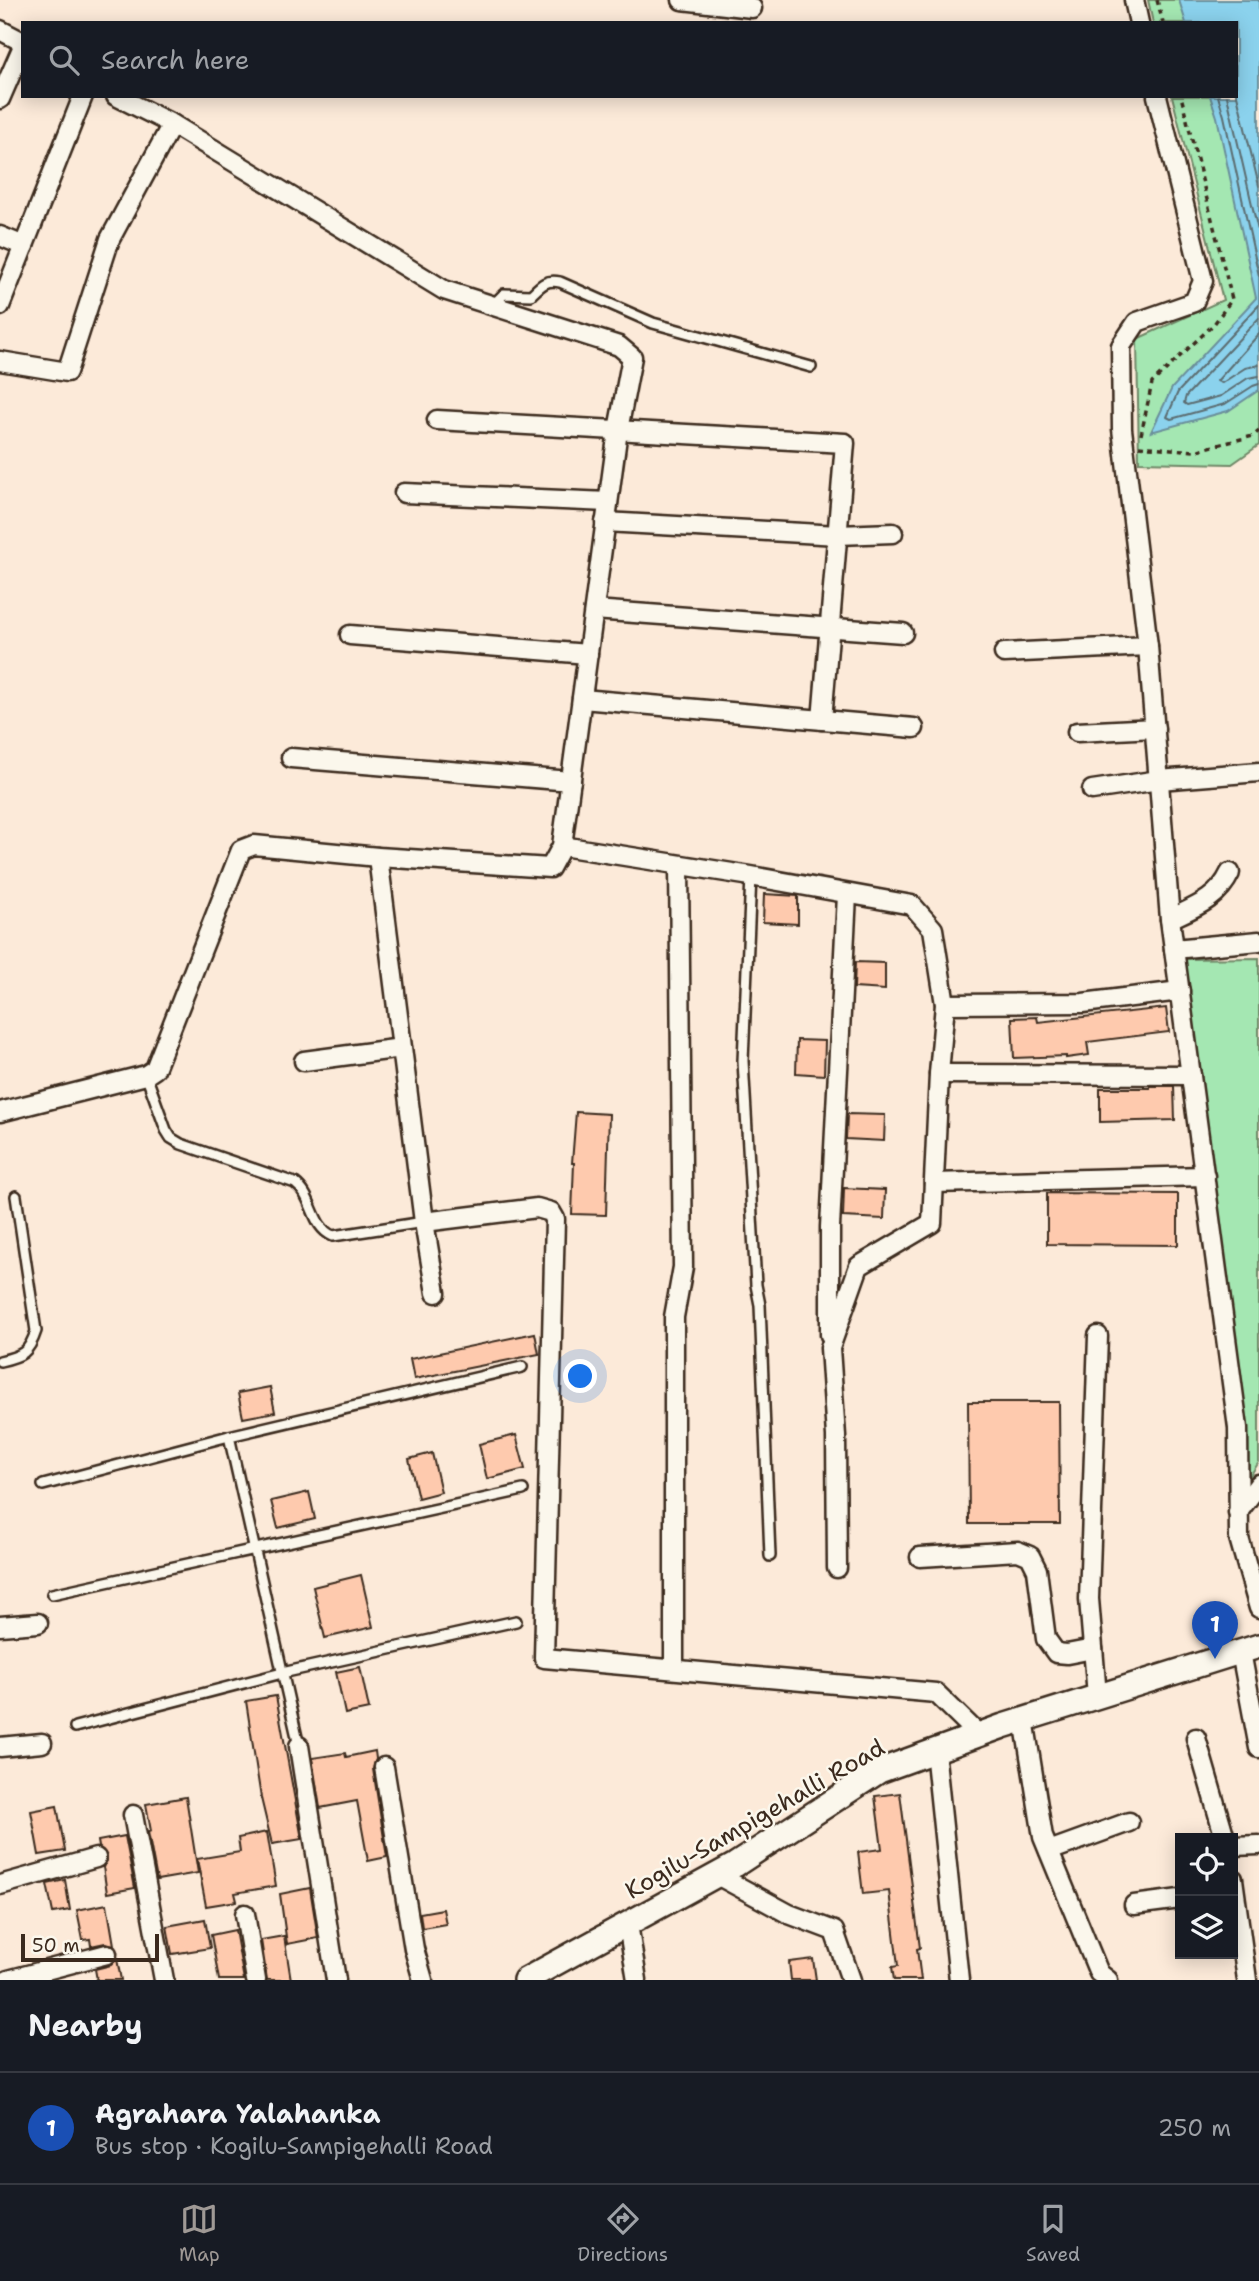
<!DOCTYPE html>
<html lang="en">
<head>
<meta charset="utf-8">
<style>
  body { margin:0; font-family:"Shantell Sans",sans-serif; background:#242831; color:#f1f3f6 }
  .controls { position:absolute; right:21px; bottom:21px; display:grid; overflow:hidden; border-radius:0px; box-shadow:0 4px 18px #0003 }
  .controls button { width:63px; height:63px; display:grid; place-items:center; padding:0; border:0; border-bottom:2px solid #363941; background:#171b24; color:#f1f3f6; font:35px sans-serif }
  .scale { position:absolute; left:21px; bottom:18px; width:138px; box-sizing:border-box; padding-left:7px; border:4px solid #3b2a1e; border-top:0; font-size:19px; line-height:24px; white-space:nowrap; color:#3b2a1e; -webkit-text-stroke:5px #fbf7ec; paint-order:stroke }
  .you { position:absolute; left:581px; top:1377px; width:24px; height:24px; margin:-18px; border:5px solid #fff; border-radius:50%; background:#1a73e8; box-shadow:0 0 0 10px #1a73e833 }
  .badge { display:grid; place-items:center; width:46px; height:46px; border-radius:50%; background:#9f9995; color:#fff; font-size:23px; font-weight:700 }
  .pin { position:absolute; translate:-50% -58px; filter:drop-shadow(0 2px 4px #0008) }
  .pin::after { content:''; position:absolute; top:37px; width:24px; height:21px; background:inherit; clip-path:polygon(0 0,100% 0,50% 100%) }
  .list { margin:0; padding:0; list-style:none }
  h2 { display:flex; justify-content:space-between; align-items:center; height:91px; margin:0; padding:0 28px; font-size:30px }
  h2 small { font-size:23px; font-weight:400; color:#9ea1a6 }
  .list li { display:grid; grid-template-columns:46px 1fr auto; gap:21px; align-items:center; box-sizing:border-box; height:112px; padding:0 28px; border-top:2px solid #363941 }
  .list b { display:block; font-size:26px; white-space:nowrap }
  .list p { margin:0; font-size:23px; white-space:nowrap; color:#9ea1a6 }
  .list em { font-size:23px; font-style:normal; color:#9ea1a6 }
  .icon { flex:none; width:38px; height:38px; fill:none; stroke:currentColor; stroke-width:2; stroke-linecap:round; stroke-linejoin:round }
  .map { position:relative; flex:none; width:1259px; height:1980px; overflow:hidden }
  .search { position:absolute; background:#171b24; box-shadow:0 4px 18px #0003; left:21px; right:21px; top:21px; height:77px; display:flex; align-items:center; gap:18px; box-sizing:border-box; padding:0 24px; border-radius:0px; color:#9ea1a6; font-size:26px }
  .sheet { height:203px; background:#171b24 }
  nav { display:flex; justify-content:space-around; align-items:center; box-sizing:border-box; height:98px; border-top:2px solid #363941; background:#171b24; font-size:19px; color:#9ea1a6 }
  nav a { display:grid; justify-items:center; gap:4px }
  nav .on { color:#9f9995 }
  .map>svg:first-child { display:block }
  .green { fill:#a4e7b2; stroke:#708868; stroke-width:2 }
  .water { fill:#8bd2ed; stroke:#6b8f9a; stroke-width:2 }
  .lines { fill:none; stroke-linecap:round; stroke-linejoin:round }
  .shore { stroke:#5b6d71; stroke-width:2 }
  .building { fill:#fecaae; stroke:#3b2a1e; stroke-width:2 }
  .service-casing { stroke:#3b2a1e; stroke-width:14 }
  .minor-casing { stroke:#3b2a1e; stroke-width:23 }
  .tertiary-casing { stroke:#3b2a1e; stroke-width:28 }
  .path { stroke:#3b2a1e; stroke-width:3.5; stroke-dasharray:5 5; stroke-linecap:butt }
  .service { stroke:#fbf7ec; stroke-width:9 }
  .minor { stroke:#fbf7ec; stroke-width:18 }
  .tertiary { stroke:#fbf7ec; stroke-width:23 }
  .labels { text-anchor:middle; stroke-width:5; stroke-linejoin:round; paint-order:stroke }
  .street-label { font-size:24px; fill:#3b2a1e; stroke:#fbf7ec }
</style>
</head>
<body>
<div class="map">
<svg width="1259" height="1980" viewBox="0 0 1259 1980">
  <rect width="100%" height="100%" fill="#fcead9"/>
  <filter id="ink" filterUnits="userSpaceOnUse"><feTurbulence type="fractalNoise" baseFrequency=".0143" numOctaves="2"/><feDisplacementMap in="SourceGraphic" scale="14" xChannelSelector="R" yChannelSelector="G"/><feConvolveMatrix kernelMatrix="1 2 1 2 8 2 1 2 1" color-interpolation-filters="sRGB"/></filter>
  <g filter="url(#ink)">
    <g class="green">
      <path d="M1148,0H1259V445L1232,464L1139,462L1137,339L1223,300L1172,96H1236V23H1153Z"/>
      <path d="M1259,958V1462L1248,1479L1241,1392L1184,959Z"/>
    </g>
    <path class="water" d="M1179,0H1259V390L1228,411L1151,432L1172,388L1256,298L1217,117L1210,96H1236V23H1186Z"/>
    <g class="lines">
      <g class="shore">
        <path d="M1236,91L1259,186"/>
        <path d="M1218,96L1224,116L1259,276"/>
        <path d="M1227,96L1259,235"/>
        <path d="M1259,305L1178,392L1167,417L1171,419L1225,404L1253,386L1259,384"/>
        <path d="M1259,318L1186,396L1184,403L1187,405L1221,396L1248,378L1259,376"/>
        <path d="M1259,334L1217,381L1222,383L1245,368L1259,365"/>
      </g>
    </g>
    <g class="building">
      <path d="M764,894L798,896V924L763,922Z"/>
      <path d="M855,962L885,963V990L854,988Z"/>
      <path d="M1166,1008L1169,1032L1087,1042L1089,1055L1066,1058V1056L1014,1058L1012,1018L1037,1017L1038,1022Z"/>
      <path d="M797,1040L825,1041L824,1075L796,1073Z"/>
      <path d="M1150,1086H1174L1175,1120L1100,1122V1088H1150Z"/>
      <path d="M576,1112L609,1114L606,1215L572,1214L574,1163H572Z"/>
      <path d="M847,1114L885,1115L884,1141L846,1139Z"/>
      <path d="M844,1188L885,1190L884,1219L843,1217Z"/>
      <path d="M1047,1193L1178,1194V1245L1047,1244Z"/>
      <path d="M535,1333L539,1354L414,1379L410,1359Z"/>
      <path d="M270,1387L275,1412L243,1418L238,1393Z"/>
      <path d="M968,1402H1059L1060,1524H969Z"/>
      <path d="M516,1435L525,1469L487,1479L479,1444Z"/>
      <path d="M432,1453L441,1492L418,1498L409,1459Z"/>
      <path d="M309,1492L315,1519L278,1528L271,1501Z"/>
      <path d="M361,1575L373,1627L325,1638L313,1587Z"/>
      <path d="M360,1667L369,1709L345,1714L336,1672Z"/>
      <path d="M276,1696L302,1839L272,1844L261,1798L246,1701Z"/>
      <path d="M375,1751L376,1759L373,1769L387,1857L368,1861L357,1801L320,1808L312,1758L345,1753L346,1757Z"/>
      <path d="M900,1793L920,1948L917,1949L921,1980H894L892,1967L898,1966L889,1891L863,1894L858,1852L882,1849L875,1796Z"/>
      <path d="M186,1797L198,1873L157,1880L148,1832L151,1831L146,1804Z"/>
      <path d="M57,1806L65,1851L39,1855L31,1811Z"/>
      <path d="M267,1832L276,1886L235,1893L237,1901L206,1906L197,1859L240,1852L238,1838Z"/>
      <path d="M125,1836L135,1888L107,1893L103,1867L107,1861V1856L99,1847L98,1841Z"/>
      <path d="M65,1880L70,1910L53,1913L47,1884Z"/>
      <path d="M310,1888L318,1938L287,1944L280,1894Z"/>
      <path d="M107,1904L114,1945L105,1943L91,1946L90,1939L83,1940L77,1910Z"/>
      <path d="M443,1909L446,1924L422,1928L420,1913Z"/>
      <path d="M205,1919L210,1948L172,1954L167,1926Z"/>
      <path d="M235,1930L244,1980H219L211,1935Z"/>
      <path d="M284,1936L291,1980H267L261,1940Z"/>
      <path d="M117,1959L121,1980H97L95,1969L111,1965Z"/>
      <path d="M813,1959L816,1980H791L789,1962Z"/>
    </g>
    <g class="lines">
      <defs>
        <g id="service">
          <path d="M492,306L504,294L531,295C541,285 546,279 560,282L653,323L811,367"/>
          <path d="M751,876L743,1061L756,1285L760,1305L770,1556"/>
          <path d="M146,1075L166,1130L171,1138L181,1144L295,1183C314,1197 311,1227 333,1236L424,1222"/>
          <path d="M0,1361C22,1356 29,1353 36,1331L16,1196"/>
          <path d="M229,1436L299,1746"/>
          <path d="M43,1485L229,1436L522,1367"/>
          <path d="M52,1594L523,1490"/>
          <path d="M75,1727L282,1673L516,1621"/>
        </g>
        <g id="minor">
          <path d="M682,0L752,8"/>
          <path d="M1134,0L1139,23"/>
          <path d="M0,30L23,42"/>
          <path d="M1157,96L1203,281L1194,302L1137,322L1121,346L1122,429L1148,646L1170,919L1238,1428L1239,1538L1259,1608"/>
          <path d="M0,99L23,46"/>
          <path d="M0,236L24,246"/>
          <path d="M0,306L83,96"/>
          <path d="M0,361L67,372L110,239L172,124"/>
          <path d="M437,420L845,443L822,720"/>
          <path d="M404,493L608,502"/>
          <path d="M605,522L838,535L893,533"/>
          <path d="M594,610L903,633"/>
          <path d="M350,635L588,654"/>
          <path d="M1004,653L1148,646"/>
          <path d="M582,699L914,728"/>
          <path d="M1077,732L1155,728"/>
          <path d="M291,758L571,781"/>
          <path d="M1092,790L1159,780L1259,772"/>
          <path d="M562,846L751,876L912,905L933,929L945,1004L939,1074L932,1223L859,1266L830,1348L836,1436L837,1568"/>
          <path d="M378,857L424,1222L537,1208L551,1212L555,1219L544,1658L936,1693L979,1735"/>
          <path d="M1170,919C1195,907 1218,899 1230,873"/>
          <path d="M1174,949L1259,941"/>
          <path d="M945,1004L1083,1003L1180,991"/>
          <path d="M304,1061L402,1048"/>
          <path d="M939,1074L1191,1075"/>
          <path d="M0,1112L146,1075L155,1069L241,850L254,845L378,857L550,868L562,846L618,430L632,357L619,346L444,290L172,124L116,96"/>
          <path d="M934,1183L1205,1176"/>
          <path d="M424,1222L436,1293"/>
          <path d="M830,1335V1227L847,895"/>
          <path d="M1238,1512L1259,1484"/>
          <path d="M920,1557L1018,1551L1030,1556L1037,1570L1046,1639L1056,1653L1067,1654L1093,1649"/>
          <path d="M0,1626L38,1623"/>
          <path d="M1241,1652L1259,1748"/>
          <path d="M674,1669V1317L683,1267L679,866"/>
          <path d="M1097,1696L1089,1599L1098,1336"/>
          <path d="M1024,1719L1043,1837L1099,1973L1108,1980"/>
          <path d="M1196,1738L1225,1838"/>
          <path d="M299,1746L336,1980"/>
          <path d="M0,1747L42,1743"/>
          <path d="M935,1750L959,1980"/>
          <path d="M384,1767L414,1949L423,1980"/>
          <path d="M133,1815L164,1980"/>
          <path d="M1233,1846L1259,1845"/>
          <path d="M1049,1851L1129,1822"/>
          <path d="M717,1875L789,1914L834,1931L851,1980"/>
          <path d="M1233,1879L1247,1980"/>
          <path d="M0,1885L96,1858"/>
          <path d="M1134,1905L1180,1899"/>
          <path d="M245,1914L256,1980"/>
          <path d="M628,1924L637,1980"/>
          <path d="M8,1980L107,1954"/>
        </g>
        <path id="tertiary" d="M525,1980L735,1865L879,1771L1003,1726L1259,1646"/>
      </defs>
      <use href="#service" class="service-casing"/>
      <use href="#minor" class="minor-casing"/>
      <use href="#tertiary" class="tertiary-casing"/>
      <g class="path">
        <path d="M1157,0L1163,23"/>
        <path d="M1141,435L1152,383L1214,324L1232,299L1181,96"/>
        <path d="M1139,446L1194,451L1253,436L1259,431"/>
      </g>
      <use href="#service" class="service"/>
      <use href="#minor" class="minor"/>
      <use href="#tertiary" class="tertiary"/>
    </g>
  </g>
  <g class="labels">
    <g class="street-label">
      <text transform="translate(755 1819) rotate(-30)" y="8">Kogilu-Sampigehalli Road</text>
    </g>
  </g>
</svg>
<div class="controls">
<button><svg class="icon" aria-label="locate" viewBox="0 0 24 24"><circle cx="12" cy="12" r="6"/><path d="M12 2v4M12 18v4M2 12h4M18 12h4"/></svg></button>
<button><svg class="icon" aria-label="layers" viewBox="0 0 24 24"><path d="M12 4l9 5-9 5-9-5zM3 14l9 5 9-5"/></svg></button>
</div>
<div class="scale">50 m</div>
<div class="you"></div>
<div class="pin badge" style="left:1215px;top:1659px;background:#1a4fb4">1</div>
<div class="search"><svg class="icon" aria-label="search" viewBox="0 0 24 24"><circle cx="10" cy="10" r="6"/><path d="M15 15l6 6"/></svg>Search here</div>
</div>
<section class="sheet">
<h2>Nearby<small></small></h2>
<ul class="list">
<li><span class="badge" style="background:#1a4fb4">1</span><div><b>Agrahara Yalahanka</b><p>Bus stop · Kogilu-Sampigehalli Road</p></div><em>250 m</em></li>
</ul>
</section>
<nav>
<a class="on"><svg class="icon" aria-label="map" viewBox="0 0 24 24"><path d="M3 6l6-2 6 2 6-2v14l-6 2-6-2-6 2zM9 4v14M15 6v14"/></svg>Map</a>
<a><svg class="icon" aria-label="directions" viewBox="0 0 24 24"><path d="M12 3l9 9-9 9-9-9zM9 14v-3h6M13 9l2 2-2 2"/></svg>Directions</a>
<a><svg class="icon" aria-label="saved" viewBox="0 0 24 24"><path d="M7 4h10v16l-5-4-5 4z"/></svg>Saved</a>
</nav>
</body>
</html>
